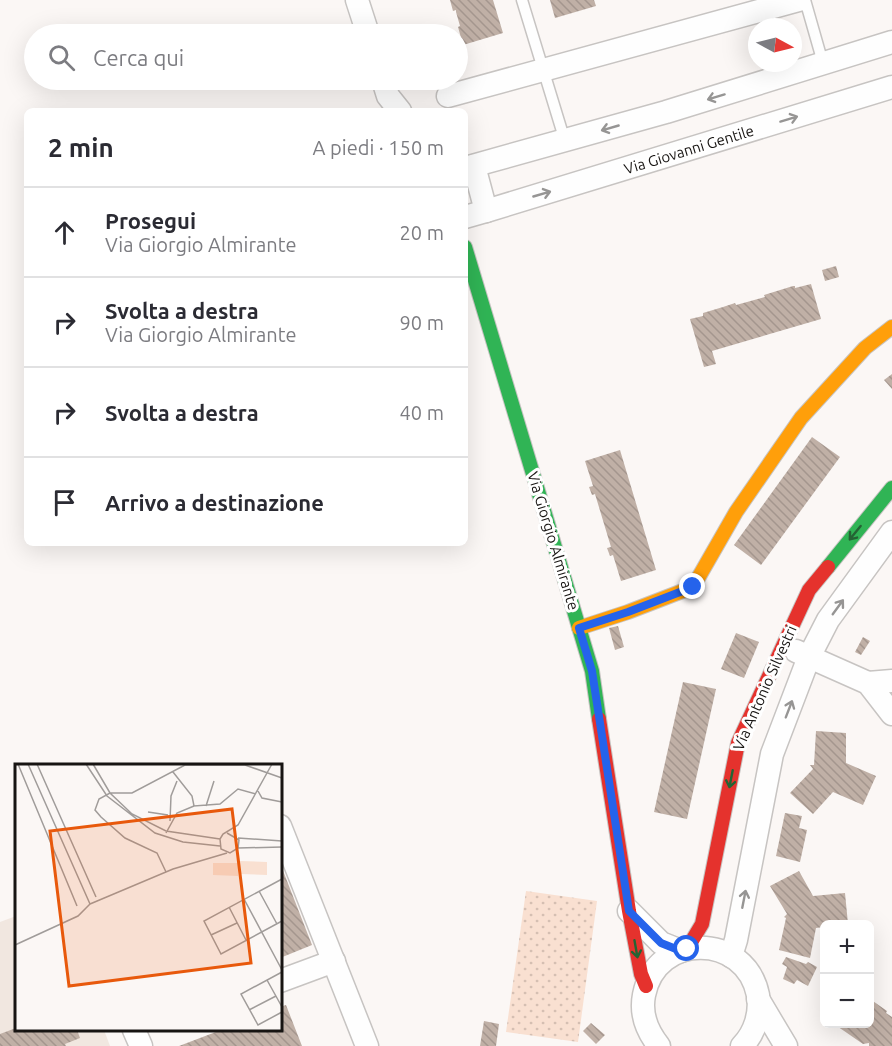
<!DOCTYPE html>
<html lang="it">
<head>
<meta charset="utf-8">
<style>
  body { margin:0; font-family:Ubuntu,sans-serif; background:#f2f2f3; color:#2b2b33 }
  .controls { position:absolute; right:18px; bottom:18px; display:grid; overflow:hidden; border-radius:9px; box-shadow:0 6px 24px #0002 }
  .controls button { width:54px; height:54px; display:grid; place-items:center; padding:0; border:0; border-bottom:2px solid #e1e1e2; background:#fff; color:#2b2b33; font:30px sans-serif }
  .compass { position:absolute; left:748px; top:18px; width:54px; height:54px; border-radius:50%; background:#fff; box-shadow:0 6px 24px #0002; rotate:97deg }
  .stop { position:absolute; width:18px; height:18px; margin:-14px; border:4px solid #2563eb; border-radius:50%; background:#fff }
  .stop.end { background:#2563eb; border-color:#fff; box-shadow:0 2px 6px #0008 }
  .list { margin:0; padding:0; list-style:none }
  h2 { display:flex; justify-content:space-between; align-items:center; height:78px; margin:0; padding:0 24px; font-size:26px }
  h2 small { font-size:20px; font-weight:400; color:#7c7c81 }
  .list li { display:grid; grid-template-columns:39px 1fr auto; gap:18px; align-items:center; box-sizing:border-box; height:90px; padding:0 24px; border-top:2px solid #e1e1e2 }
  .list b { display:block; font-size:22px; white-space:nowrap }
  .list p { margin:0; font-size:20px; white-space:nowrap; color:#7c7c81 }
  .list em { font-size:20px; font-style:normal; color:#7c7c81 }
  .icon { flex:none; width:33px; height:33px; fill:none; stroke:currentColor; stroke-width:2; stroke-linecap:round; stroke-linejoin:round }
  .map { position:relative; flex:none; width:892px; height:1046px; overflow:hidden }
  .search { position:absolute; background:#fff; box-shadow:0 6px 24px #0002; left:24px; top:24px; width:444px; height:66px; display:flex; align-items:center; gap:15px; box-sizing:border-box; padding:0 21px; border-radius:33px; color:#7c7c81; font-size:22px }
  .panel { position:absolute; background:#fff; box-shadow:0 6px 24px #0002; left:24px; top:108px; width:444px; height:438px; border-radius:9px }
  .map>svg:first-child { display:block }
  .built { fill:#f1e7e0 }
  .park { fill:url(#park-dots) }
  .building { fill:url(#building-back-hatch) }
  .lines { fill:none; stroke-linecap:round; stroke-linejoin:round }
  .lane-casing { stroke:#c7c4c2; stroke-width:13 }
  .street-casing { stroke:#c7c4c2; stroke-width:25 }
  .fast-casing { stroke:#c7c4c2; stroke-width:16 }
  .slow-casing { stroke:#c7c4c2; stroke-width:16 }
  .jam-casing { stroke:#c7c4c2; stroke-width:16 }
  .lane { stroke:#fefefe; stroke-width:10 }
  .street { stroke:#fefefe; stroke-width:22 }
  .fast { stroke:#30b455; stroke-width:14 }
  .slow { stroke:#ff9f0a; stroke-width:14 }
  .jam { stroke:#e5322d; stroke-width:14 }
  .oneway { stroke:#969594 }
  .oneway2 { stroke:#246434 }
  .route { stroke:#2563eb; stroke-width:8 }
  .labels { text-anchor:middle; stroke-width:6; stroke-linejoin:round; paint-order:stroke }
  .street-label { font-size:15px; fill:#171412; stroke:#fff }
  .inset-road { fill:none; stroke:#a09c9a; stroke-width:1.5 }
  .view { fill:#e8590c; fill-opacity:0.15; stroke:#e8590c; stroke-width:3 }
  .inset-edge { fill:none; stroke:#171412; stroke-width:3 }
</style>
</head>
<body>
<div class="map">
<svg width="892" height="1046" viewBox="0 0 892 1046">
  <defs>
    <pattern id="park-dots" width="8" height="8" patternUnits="userSpaceOnUse" patternTransform="scale(1.5)"><rect width="8" height="8" fill="#f9e0d1"/><path d="M2 2h.1M6 6h.1" fill="none" stroke="#d5bfb2" stroke-width="1.8" stroke-linecap="round"/></pattern>
    <pattern id="building-back-hatch" width="6" height="6" patternUnits="userSpaceOnUse" patternTransform="scale(1.5)"><rect width="6" height="6" fill="#c0b0a6"/><path d="M-1 5l2 2M0 0l6 6M5-1l2 2" fill="none" stroke="#a4968e"/></pattern>
  </defs>
  <rect width="100%" height="100%" fill="#fbf7f5"/>
  <path class="built" d="M16,916V1030H104L110,1046H0V922Z"/>
  <path class="park" d="M526,891L597,901L578,1042L506,1032Z"/>
  <g class="building">
    <path d="M450,0H493L503,33L463,45L458,27L460,26L456,12V10L453,11Z"/>
    <path d="M550,0H594L596,6L555,18Z"/>
    <path d="M836,266L839,277L825,281L822,270Z"/>
    <path d="M811,284L821,319L712,351L716,364L704,367L690,319L703,316V313L723,307L735,303L736,305L747,302L765,297L764,295L793,286H795V288Z"/>
    <path d="M892,374V389L884,380Z"/>
    <path d="M812,437L840,457L761,565L734,545Z"/>
    <path d="M620,450L656,570L621,581L613,555L610,556L607,548L611,547L595,494L592,495L589,487L593,486L585,461Z"/>
    <path d="M618,626L624,647L615,650L609,628Z"/>
    <path d="M736,633L759,642L744,678L721,669Z"/>
    <path d="M863,637L870,641L861,655L855,652Z"/>
    <path d="M683,682L716,689L687,819L654,812Z"/>
    <path d="M816,731L846,733V763L876,776L863,805L833,792L813,814L790,793L813,769L810,765H814Z"/>
    <path d="M785,813L802,816L799,828L807,830L800,862L776,856Z"/>
    <path d="M280,863L312,945L280,958Z"/>
    <path d="M799,871L813,896L845,893L848,924H824V927L816,928L810,958L779,950L786,918L784,917L787,914L770,886Z"/>
    <path d="M786,957L806,964L808,962L817,967L808,986L797,980L794,984L783,979L787,967L782,964Z"/>
    <path d="M870,999L887,1011L886,1013L892,1017V1046H869V1043L863,1044L834,1024H870Z"/>
    <path d="M286,1005L302,1046H179L221,1030H280V1007Z"/>
    <path d="M484,1021L499,1024L496,1046H480Z"/>
    <path d="M591,1023L605,1035L596,1044L583,1031Z"/>
    <path d="M16,1028V1030H77L80,1038L65,1044L66,1046H0V1034Z"/>
  </g>
  <g class="lines">
    <defs>
      <g id="lane">
        <path d="M522,0L565,141"/>
        <path d="M805,0L823,63"/>
      </g>
      <g id="street">
        <path d="M357,0L368,34"/>
        <path d="M383,80L388,96L400,111"/>
        <path d="M448,96L799,0"/>
        <path d="M465,168L666,112L892,42"/>
        <path d="M486,211L892,87"/>
        <path d="M465,217L486,211L474,166"/>
        <path d="M796,651L868,683L892,714"/>
        <path d="M868,683L892,681"/>
        <path d="M280,826L367,1046"/>
        <path d="M629,911L661,943L681,951"/>
        <path d="M731,956L736,940L772,754L809,657L828,620L892,532"/>
        <path d="M280,981L334,961"/>
        <path d="M758,999L786,1046"/>
        <path d="M134,1030L141,1046"/>
        <path d="M659,1046C647,1031 640,1015 644,995C656,932 745,932 758,995C761,1013 755,1033 742,1046"/>
      </g>
      <g id="fast">
        <path d="M465,247L592,671L599,719"/>
        <path d="M828,567L892,488"/>
      </g>
      <path id="slow" d="M579,628L628,612L693,587L736,512L801,418L865,348L892,327"/>
      <g id="jam">
        <path d="M599,719L629,911L641,974L646,986"/>
        <path d="M687,949L702,924L738,743L809,590L828,567"/>
      </g>
    </defs>
    <use href="#lane" class="lane-casing"/>
    <use href="#street" class="street-casing"/>
    <use href="#fast" class="fast-casing"/>
    <use href="#slow" class="slow-casing"/>
    <use href="#jam" class="jam-casing"/>
    <use href="#lane" class="lane"/>
    <use href="#street" class="street"/>
    <use href="#fast" class="fast"/>
    <use href="#slow" class="slow"/>
    <use href="#jam" class="jam"/>
  </g>
  <defs><path id="oneway-shaft" d="M-6 0H5M1.5-3L5.5 0L1.5 3" fill="none" stroke-width="1.6" stroke-linecap="round" stroke-linejoin="round" transform="scale(1.5)"/></defs>
  <g class="oneway">
    <use href="#oneway-shaft" transform="translate(716 97) rotate(163)"/>
    <use href="#oneway-shaft" transform="translate(789 119) rotate(-17)"/>
    <use href="#oneway-shaft" transform="translate(610 128) rotate(164)"/>
    <use href="#oneway-shaft" transform="translate(542 194) rotate(-16)"/>
    <use href="#oneway-shaft" transform="translate(838 607) rotate(-54)"/>
    <use href="#oneway-shaft" transform="translate(789 709) rotate(-69)"/>
    <use href="#oneway-shaft" transform="translate(744 899) rotate(-79)"/>
  </g>
  <g class="oneway2">
    <use href="#oneway-shaft" transform="translate(855 533) rotate(129)"/>
    <use href="#oneway-shaft" transform="translate(731 779) rotate(101)"/>
    <use href="#oneway-shaft" transform="translate(636 949) rotate(80)"/>
  </g>
  <g class="lines">
    <path class="route" d="M687,949L681,951L661,943L629,911L592,671L579,628L628,612L693,587"/>
  </g>
  <g class="labels">
    <g class="street-label">
      <text transform="translate(689 150) rotate(-17)" y="5">Via Giovanni Gentile</text>
      <text transform="translate(553 541) rotate(73)" y="5">Via Giorgio Almirante</text>
      <text transform="translate(765 688) rotate(-66)" y="5">Via Antonio Silvestri</text>
    </g>
  </g>
  <g transform="translate(15 764)">
    <rect width="267" height="267" fill="#fbf7f5"/>
    <path d="M225,97L252,98V111L225,110Z" fill="#f9e0d1"/>
    <path d="M198,99H223V112L198,111Z" fill="#f9e0d1"/>
    <path class="inset-road" d="M3,0L62,142M13,0L75,140M22,0L81,133M71,0L92,32L140,69L168,78L205,82M78,0L95,29L117,50L151,67L205,75M158,8L177,32L179,42L205,40L223,25L241,30M243,27L247,34L267,38M191,42L199,17M133,48L153,51M155,57L156,32L162,17M151,69L162,49L179,42M212,69L224,76L223,84L215,89L206,85L205,75L208,70L223,61L257,0M223,74L267,77M223,84L267,83M151,108L142,89L110,74L86,53L80,46L84,35L95,29H117L170,1H230L267,14M267,115L189,157L206,190L267,157M244,127L262,160M229,135L267,206M75,140L158,105L212,89M214,143L231,176M196,171L222,159M0,181L63,152L75,140M267,208L226,230L243,261L267,248M252,216L267,243M234,246L261,232"/>
    <path class="view" d="M217,45L236,199L54,222L35,67Z"/>
    <rect width="267" height="267" class="inset-edge"/>
  </g>
</svg>
<div class="controls">
<button>+</button>
<button>−</button>
</div>
<svg class="compass" viewBox="-18 -18 36 36"><path d="M0-13l5 13h-10z" fill="#e53935"/><path d="M0 13l5-13h-10z" fill="#7c7c81"/></svg>
<div class="stop" style="left:687px;top:949px"></div>
<div class="stop end" style="left:693px;top:587px"></div>
<div class="search"><svg class="icon" aria-label="search" viewBox="0 0 24 24"><circle cx="10" cy="10" r="6"/><path d="M15 15l6 6"/></svg>Cerca qui</div>
<section class="panel">
<h2>2 min<small>A piedi · 150 m</small></h2>
<ul class="list">
<li><svg class="icon" aria-label="ahead" viewBox="0 0 24 24"><path d="M12 20V5M6 11l6-6 6 6"/></svg><div><b>Prosegui</b><p>Via Giorgio Almirante</p></div><em>20 m</em></li>
<li><svg class="icon" aria-label="right" viewBox="0 0 24 24"><path d="M7 20v-9h11M14 6l5 5-5 5"/></svg><div><b>Svolta a destra</b><p>Via Giorgio Almirante</p></div><em>90 m</em></li>
<li><svg class="icon" aria-label="right" viewBox="0 0 24 24"><path d="M7 20v-9h11M14 6l5 5-5 5"/></svg><div><b>Svolta a destra</b></div><em>40 m</em></li>
<li><svg class="icon" aria-label="arrive" viewBox="0 0 24 24"><path d="M6 21V4h12l-3 4 3 4H6"/></svg><div><b>Arrivo a destinazione</b></div></li>
</ul>
</section>
</div>
</body>
</html>
